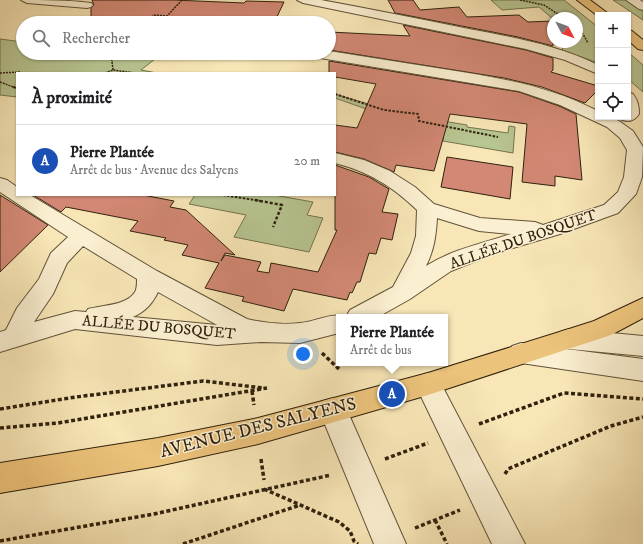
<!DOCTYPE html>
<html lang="fr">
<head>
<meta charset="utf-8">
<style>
  body { margin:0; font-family:"IM FELL DW Pica",serif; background:#f6f6f6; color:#202124 }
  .controls { position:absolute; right:12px; top:12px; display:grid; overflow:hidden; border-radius:0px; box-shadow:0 1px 3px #0004 }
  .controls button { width:36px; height:36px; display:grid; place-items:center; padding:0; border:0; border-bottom:1px solid #e0e0e0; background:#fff; color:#202124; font:20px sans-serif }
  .compass { position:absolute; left:547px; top:12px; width:36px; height:36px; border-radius:50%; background:#fff; box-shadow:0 1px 3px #0004; rotate:131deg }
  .you { position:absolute; left:303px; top:354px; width:14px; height:14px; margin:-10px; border:3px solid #fff; border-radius:50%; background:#1a73e8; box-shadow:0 0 0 6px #1a73e833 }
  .badge { display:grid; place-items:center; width:26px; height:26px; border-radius:50%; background:#0b8043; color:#fff; font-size:13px; font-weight:700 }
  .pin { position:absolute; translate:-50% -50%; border:2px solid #fff; box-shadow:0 1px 4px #0006 }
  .popup { position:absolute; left:336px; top:314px; width:112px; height:52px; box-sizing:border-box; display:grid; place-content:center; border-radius:0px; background:#fff; filter:drop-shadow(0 1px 3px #0005); font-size:13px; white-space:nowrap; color:#757577 }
  .popup b { font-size:15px; color:#202124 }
  .popup::after { content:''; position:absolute; left:50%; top:100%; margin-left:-8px; border:8px solid transparent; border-top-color:#fff }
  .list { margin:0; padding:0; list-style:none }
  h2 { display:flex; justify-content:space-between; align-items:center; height:52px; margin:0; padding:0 16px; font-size:17px }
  h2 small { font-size:13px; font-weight:400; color:#757577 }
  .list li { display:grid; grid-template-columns:26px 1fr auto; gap:12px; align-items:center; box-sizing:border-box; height:72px; padding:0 16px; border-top:1px solid #e0e0e0 }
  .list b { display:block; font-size:15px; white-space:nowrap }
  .list p { margin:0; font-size:13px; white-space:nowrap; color:#757577 }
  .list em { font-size:13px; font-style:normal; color:#757577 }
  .icon { flex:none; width:22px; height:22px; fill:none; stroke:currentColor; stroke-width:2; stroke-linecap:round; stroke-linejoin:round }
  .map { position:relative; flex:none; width:643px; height:544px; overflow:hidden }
  .search { position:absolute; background:#fff; box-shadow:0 1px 3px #0004; left:16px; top:16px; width:320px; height:44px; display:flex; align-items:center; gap:10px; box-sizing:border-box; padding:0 14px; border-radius:22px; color:#757577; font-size:15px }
  .panel { position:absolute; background:#fff; box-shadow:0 1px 3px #0004; left:16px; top:72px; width:320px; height:124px; border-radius:0px }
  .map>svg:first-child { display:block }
  .green { fill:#b8c692; stroke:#747450 }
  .building { fill:#d28874; stroke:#2f210e }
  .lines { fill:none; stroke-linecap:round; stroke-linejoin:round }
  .minor-casing { stroke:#615238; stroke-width:2 }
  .major-casing { stroke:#2f210e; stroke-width:2 }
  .path-far3 { stroke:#2f210e; stroke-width:1.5; stroke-dasharray:2 1; stroke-linecap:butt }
  .path-far2 { stroke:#2f210e; stroke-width:2; stroke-dasharray:2.5 1.5; stroke-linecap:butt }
  .path-far1 { stroke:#2f210e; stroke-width:2.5; stroke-dasharray:3 2; stroke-linecap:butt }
  .path { stroke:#2f210e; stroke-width:3.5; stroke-dasharray:4 2.5; stroke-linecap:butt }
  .minor { fill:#faefd0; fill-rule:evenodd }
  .major { fill:#ecc37b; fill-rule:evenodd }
  .labels { text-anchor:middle; stroke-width:3; stroke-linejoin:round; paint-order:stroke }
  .street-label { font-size:15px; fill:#2f210e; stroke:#faefd0 }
  .near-street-label { font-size:18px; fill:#2f210e; stroke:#faefd0 }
</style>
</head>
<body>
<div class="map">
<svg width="643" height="544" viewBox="0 0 643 544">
  <rect width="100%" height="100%" fill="#f8e6b6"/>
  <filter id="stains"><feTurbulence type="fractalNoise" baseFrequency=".005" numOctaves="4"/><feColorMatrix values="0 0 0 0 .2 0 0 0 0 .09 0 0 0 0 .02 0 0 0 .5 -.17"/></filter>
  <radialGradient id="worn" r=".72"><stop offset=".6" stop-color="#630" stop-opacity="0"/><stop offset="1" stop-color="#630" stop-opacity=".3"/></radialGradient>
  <g class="green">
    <path d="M491,0H564L598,27V63L562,50L565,42H577V18L553,19L539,7L502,10Z"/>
    <path d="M613,0H627L643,10V20Z"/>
    <path d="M0,39L23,42L20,46L23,47V53H119L117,55L155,59L141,70L157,73H17V97L0,95Z"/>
    <path d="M628,52L643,65V92L628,79Z"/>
    <path d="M335,94C379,108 422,118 467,125V127L508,133L509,126L515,127L513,153L443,141L444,130L369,110L335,98Z"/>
    <path d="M195,195H274L313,202L307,215L323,218L309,252L234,237L246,215L189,204Z"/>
  </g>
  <g class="building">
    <path d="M92,0H174L244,3L246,1L284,2L274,23H91V8L94,5Z"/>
    <path d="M388,0H413L420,10L459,7L467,17L519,15L528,22L553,21V46L518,37L395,13Z"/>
    <path d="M403,25L526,50L553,58V70L551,72L598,86V90L585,103L542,87L504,78L329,50V32L410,36Z"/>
    <path d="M329,61L519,92L559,106L576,114L582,180L555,176V186L522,182L527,124L450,114L434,171L396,165L394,172L364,159L335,152V125L357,128L376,84L335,77V73H329Z"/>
    <path d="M447,157L513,167L510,199L441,187Z"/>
    <path d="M335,165L369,177L389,189L382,212L398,214L392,240L381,238L376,254L369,253L360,282H357L352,293L350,292L347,300L293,289L284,311L242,301L244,297L205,288L219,263L182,255L188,245L164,240L166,238L130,231L138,221L66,207L61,212L33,195H143L174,201L170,207L186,210L235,255L225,253L221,261L225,255L261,262L257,271L269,273L271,263L318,272L337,230H335Z"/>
    <path d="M0,195L48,225L0,272Z"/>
  </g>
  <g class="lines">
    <defs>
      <g id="minor">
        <path d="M21,0C44,0 69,0 91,3L93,5L91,7L87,8L27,3Z"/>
        <path d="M297,0H321C371,9 420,19 469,29C512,37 558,45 598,65V74L565,60L526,49L303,3Z"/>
        <path d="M626,0H640L643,2V10L639,9Z"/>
        <path d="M329,51C367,57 405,63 443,69C500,78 546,85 598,111V117H611L619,121L633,131L643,147L642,177L636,194L618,213L560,234L496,253L451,271L410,299L378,317H339V333L300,343L261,342L217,345L75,329L0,352V332L6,330L17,308L39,279L51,253L68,237L0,192V178L7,180L17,187V195H30L157,271L247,319C263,323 283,325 300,323C315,322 331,312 346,317L350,310L393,287L411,253L416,236L417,210C392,186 369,172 335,163V153L364,160L390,171L415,187L434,204L480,218L535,222L543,225L604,205L618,192L624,177L627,150L620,138L607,127L560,105L519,91L314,57L309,56L307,53H329ZM437,218L479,231L511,234C483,243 451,250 426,266C434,250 436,236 437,218ZM83,246L137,279C137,283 137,289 135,292C126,306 102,305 88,309L86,312L75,311L34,322L53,294L67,263ZM158,292L217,325L133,317C146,311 152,304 158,292Z"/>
        <path d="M628,92L633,94C638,101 639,106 639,114C634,121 630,122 622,120L620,117H628Z"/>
        <path d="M569,329L643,336V356L569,349L560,346L557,339L560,332Z"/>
        <path d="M521,343L643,359V381L521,363L512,360L508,353L512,346Z"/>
        <path d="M428,373L437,376L525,544H492L415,384L419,376Z"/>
        <path d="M333,398L343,401L406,544H374L319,410L323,401Z"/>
      </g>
      <g id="major">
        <path d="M577,0H590L610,15L598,16Z"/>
        <path d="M628,30L632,31L643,40V50L638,49L628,40Z"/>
        <path d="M643,298V318L611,335L428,395L258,444L158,466L0,493V463L158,438L258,418L428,373L569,329L594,321Z"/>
      </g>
    </defs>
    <use href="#minor" class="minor-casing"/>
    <use href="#major" class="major-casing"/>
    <g class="path-far3">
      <path d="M520,0L544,5L564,18"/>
      <path d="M145,23L154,15L167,16L182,0"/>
      <path d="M577,29L583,34L588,43"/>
      <path d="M111,53L113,70"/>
      <path d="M0,73L20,72"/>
      <path d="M105,73L113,70L135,73"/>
      <path d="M0,82L16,88"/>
    </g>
    <g class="path-far2">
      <path d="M13,87L17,88"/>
      <path d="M335,94L384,110L418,114L419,121L498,137"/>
      <path d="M223,195L261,201"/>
    </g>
    <path class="path-far1" d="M255,200L282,205L273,227"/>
    <g class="path">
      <path d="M322,353L339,369"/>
      <path d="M252,391L254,405"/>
      <path d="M0,409L76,397L203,381L263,388"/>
      <path d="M479,424L564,393L643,399"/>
      <path d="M0,428L58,423L267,388"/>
      <path d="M261,459L264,480"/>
      <path d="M385,459L428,443"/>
      <path d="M505,474L508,469L611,426L643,417"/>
      <path d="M264,489L339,522L350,531L354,541L358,544"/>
      <path d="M435,520L447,544"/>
      <path d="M415,528L460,510"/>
      <path d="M0,541L154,514L331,475"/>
      <path d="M183,544L300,505"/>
    </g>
    <use href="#minor" class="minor"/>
    <use href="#major" class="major"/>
  </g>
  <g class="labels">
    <g class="street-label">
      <text transform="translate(523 239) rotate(-19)" y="5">ALLÉE DU BOSQUET</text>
      <text transform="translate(159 327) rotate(5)" y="5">ALLÉE DU BOSQUET</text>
    </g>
    <g class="near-street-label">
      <text transform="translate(258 427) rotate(-14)" y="6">AVENUE DES SALYENS</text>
    </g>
  </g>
  <rect width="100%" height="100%" filter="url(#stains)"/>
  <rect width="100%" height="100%" fill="url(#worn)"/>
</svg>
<div class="controls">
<button>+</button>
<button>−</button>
<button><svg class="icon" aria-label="locate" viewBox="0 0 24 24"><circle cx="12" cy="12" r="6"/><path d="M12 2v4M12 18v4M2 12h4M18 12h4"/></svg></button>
</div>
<svg class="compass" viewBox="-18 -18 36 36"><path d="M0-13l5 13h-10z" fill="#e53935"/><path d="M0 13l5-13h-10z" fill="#757577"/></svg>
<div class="you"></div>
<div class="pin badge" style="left:392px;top:394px;background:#1a4fb4">A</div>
<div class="popup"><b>Pierre Plantée</b>Arrêt de bus</div>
<div class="search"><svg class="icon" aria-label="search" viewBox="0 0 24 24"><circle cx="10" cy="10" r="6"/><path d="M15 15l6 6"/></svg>Rechercher</div>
<section class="panel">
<h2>À proximité<small></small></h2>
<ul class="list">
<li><span class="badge" style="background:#1a4fb4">A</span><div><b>Pierre Plantée</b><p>Arrêt de bus · Avenue des Salyens</p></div><em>20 m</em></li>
</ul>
</section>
</div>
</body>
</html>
